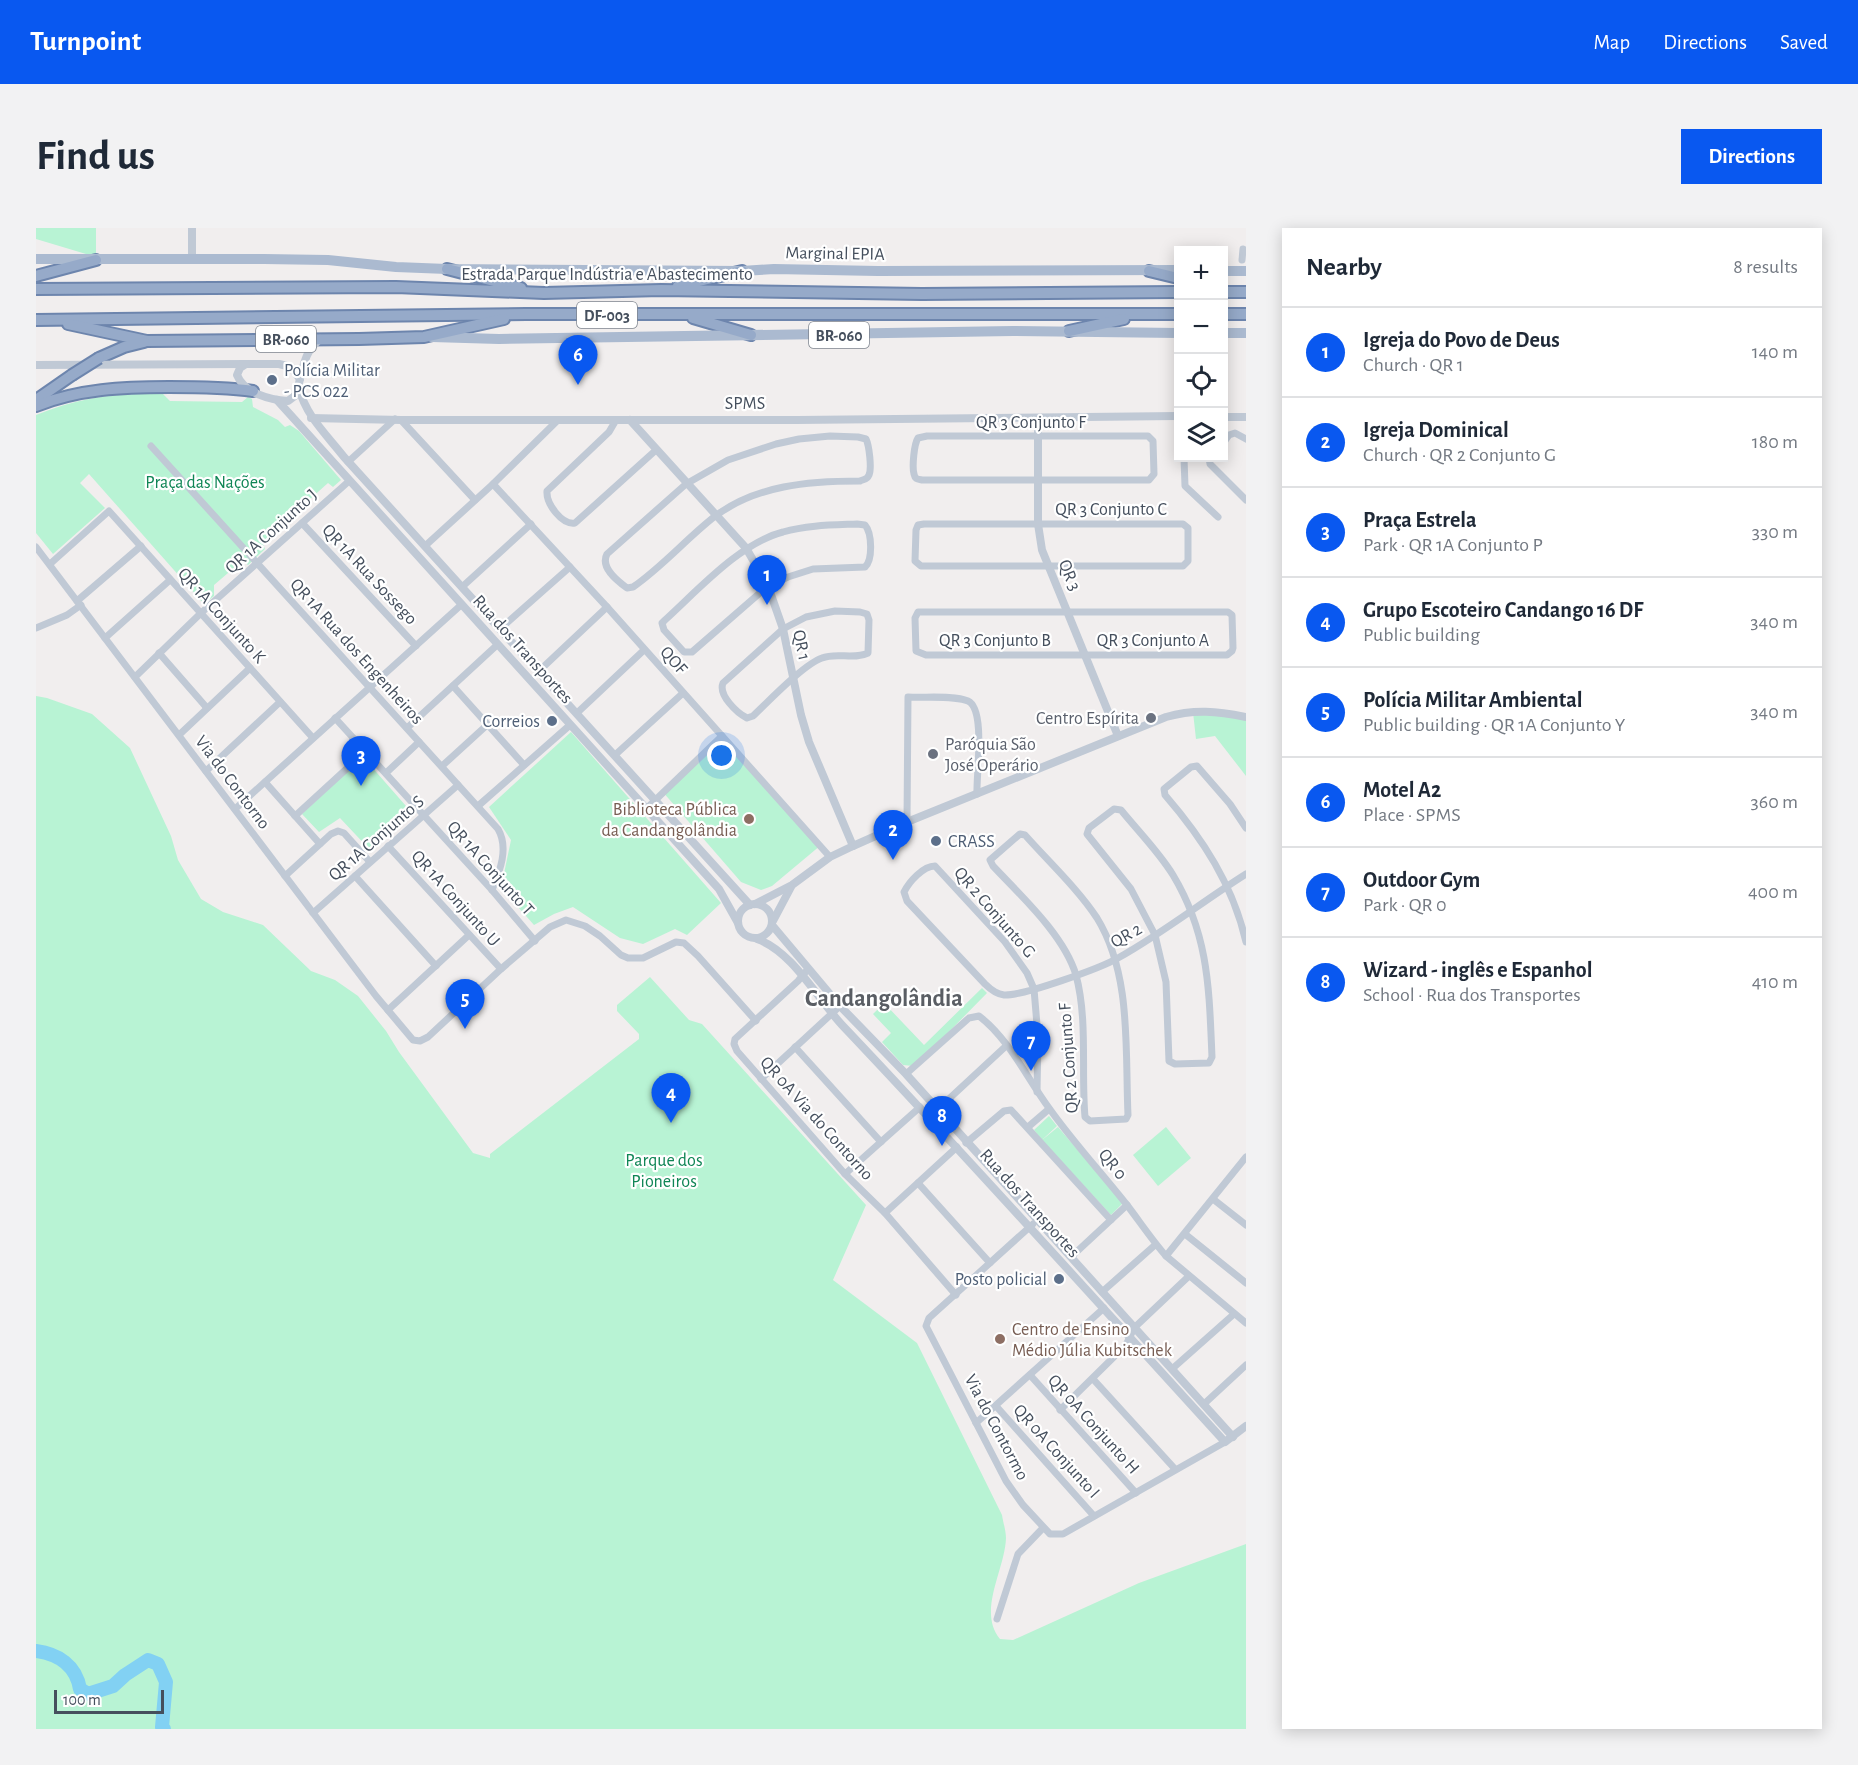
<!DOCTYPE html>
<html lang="en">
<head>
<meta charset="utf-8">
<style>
  body { margin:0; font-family:"Alegreya Sans",sans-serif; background:#f2f2f3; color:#1f2937 }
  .controls { position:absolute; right:18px; top:18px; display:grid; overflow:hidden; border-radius:0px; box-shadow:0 3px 15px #0003 }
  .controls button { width:54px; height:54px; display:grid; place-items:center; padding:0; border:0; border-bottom:2px solid #e0e1e3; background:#fff; color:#1f2937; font:30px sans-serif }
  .scale { position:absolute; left:18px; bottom:15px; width:110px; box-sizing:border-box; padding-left:6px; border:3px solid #454f5d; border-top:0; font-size:16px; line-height:21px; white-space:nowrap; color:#454f5d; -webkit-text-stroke:4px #fff; paint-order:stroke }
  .you { position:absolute; left:686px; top:528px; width:21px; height:21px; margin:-15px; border:4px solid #fff; border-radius:50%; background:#1a73e8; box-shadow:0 0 0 9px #1a73e833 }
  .badge { display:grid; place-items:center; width:39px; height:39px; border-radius:50%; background:#0958f0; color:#fff; font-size:20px; font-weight:700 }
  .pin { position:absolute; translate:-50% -50px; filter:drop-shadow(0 2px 3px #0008) }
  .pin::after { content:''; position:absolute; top:32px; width:21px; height:18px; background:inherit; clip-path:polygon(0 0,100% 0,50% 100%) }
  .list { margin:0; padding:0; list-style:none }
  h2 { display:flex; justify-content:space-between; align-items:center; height:78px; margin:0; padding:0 24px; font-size:26px }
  h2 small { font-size:20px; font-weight:400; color:#747a83 }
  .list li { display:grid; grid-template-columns:39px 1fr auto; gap:18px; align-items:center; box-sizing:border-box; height:90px; padding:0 24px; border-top:2px solid #e0e1e3 }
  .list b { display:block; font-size:22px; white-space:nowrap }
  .list p { margin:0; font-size:20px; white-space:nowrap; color:#747a83 }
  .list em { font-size:20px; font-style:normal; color:#747a83 }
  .icon { flex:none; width:33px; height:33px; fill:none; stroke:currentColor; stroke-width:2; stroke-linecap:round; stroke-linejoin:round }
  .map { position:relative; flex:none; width:1210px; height:1501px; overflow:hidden; border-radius:0px }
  header { display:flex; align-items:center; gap:36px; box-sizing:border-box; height:84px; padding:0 30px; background:#0958f0; color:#fff }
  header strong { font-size:28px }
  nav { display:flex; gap:33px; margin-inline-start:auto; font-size:21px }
  .intro { display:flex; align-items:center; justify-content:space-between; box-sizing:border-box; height:144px; padding:0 36px }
  h1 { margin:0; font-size:42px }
  .button { padding:15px 27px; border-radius:0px; background:#0958f0; color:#fff; font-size:21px; font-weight:700 }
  main { display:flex; gap:36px; padding:0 36px }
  aside { flex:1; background:#fff; border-radius:0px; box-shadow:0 3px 15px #0003 }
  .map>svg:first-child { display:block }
  .green { fill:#b8f3d4 }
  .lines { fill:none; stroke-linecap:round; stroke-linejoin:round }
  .river { stroke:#82d1f3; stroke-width:14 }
  .trunk-casing { stroke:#6d85ad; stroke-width:14 }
  .minor { stroke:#c0c9d5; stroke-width:7 }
  .tertiary { stroke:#c0c9d5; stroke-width:8 }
  .primary { stroke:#abbad0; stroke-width:10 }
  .trunk { stroke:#96aac9; stroke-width:10 }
  .trunk-bridge-casing { stroke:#6d85ad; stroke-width:14; stroke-linecap:butt }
  .trunk-bridge { stroke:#96aac9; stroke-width:10 }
  .service-dot { fill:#5c6f8a; stroke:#fff; stroke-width:2 }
  .worship-dot { fill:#6b7280; stroke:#fff; stroke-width:2 }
  .education-dot { fill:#8d6e63; stroke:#fff; stroke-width:2 }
  .labels { text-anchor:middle; stroke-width:4.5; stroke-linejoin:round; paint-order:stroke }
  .shield { fill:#fff; stroke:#7d848e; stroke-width:1.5 }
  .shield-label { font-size:16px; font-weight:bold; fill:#454f5d }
  .street-label { font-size:18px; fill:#454f5d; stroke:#fff }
  .service-label { font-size:18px; fill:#4e5e75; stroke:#fff; text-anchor:start }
  .park-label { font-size:18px; fill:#0f8555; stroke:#fff }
  .worship-label { font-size:18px; fill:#5b616d; stroke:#fff; text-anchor:end }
  .education-label { font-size:18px; fill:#785e54; stroke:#fff; text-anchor:end }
  .district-label { font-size:24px; font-weight:bold; fill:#5a5e64; stroke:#fff }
</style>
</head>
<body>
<header>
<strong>Turnpoint</strong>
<nav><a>Map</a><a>Directions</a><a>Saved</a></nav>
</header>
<div class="intro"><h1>Find us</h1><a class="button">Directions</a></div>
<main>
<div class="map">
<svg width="1210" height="1501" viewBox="0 0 1210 1501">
  <rect width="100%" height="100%" fill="#f1eeee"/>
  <g class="green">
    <path d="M0,0H60V29L0,11Z"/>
    <path d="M127,166L134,173L206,174L212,169L216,171L217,179L242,192L249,199L254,197L263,203L305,252L297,259L292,255L226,314L229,321L212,337L206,333L178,357V368L168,376L53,246L44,255L69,280L17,326L0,305V187C40,170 83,164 127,166Z"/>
    <path d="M0,468L11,470L56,486L94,520L135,608L142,632L165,671L187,684L227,697L275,743L299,752L322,768L350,803L363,824L437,925L454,930V926L603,811V806L581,783V777L614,749L653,792L666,796L830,977L797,1052L881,1115L966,1287C967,1294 970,1303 970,1310C969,1342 941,1383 964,1411L977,1412L1103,1355L1210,1316V1501H0Z"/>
    <path d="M1157,484L1210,491V548L1179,508L1160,511Z"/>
    <path d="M535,504L685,675L651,707L639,701L607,716L584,710L537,679L518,686L498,697L465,660L475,612L453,579Z"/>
    <path d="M683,508L785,617L736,658L725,662L705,654L626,563Z"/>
    <path d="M327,529L377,586L335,623L304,590L283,604L266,586Z"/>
    <path d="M946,760L951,765L895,822L877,838L867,837L846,814L855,805L837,786L848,775L888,817Z"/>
    <path d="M1013,888L1021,898L1006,912L998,902Z"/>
    <path d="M1022,899L1087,975L1075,987L1006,912Z"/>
    <path d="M1130,899L1155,930L1122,958L1097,927Z"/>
  </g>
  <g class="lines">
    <path class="river" d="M0,1423C22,1426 40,1437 44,1461L52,1466L77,1458L89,1447L112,1432L122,1436L130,1454L126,1499L128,1501"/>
    <defs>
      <g id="trunk">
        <path d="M411,41L485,60"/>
        <path d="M1113,43L1142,50"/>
        <path d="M0,48L60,32"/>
        <path d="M642,58L706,43"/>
        <path d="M0,61L360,59L508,65L625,62L886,66L1142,64"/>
        <path d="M1188,64H1210"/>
        <path d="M1188,86H1210"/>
        <path d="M657,90L715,107"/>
        <path d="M0,92L490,86H1142"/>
        <path d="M32,96L111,113L323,111L388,109L468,91"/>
        <path d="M1033,103L1088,91"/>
        <path d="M63,130L88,119L108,114"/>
        <path d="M0,172L36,147"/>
        <path d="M0,178C43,161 87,159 133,159C161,159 188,159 217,163"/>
      </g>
    </defs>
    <use href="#trunk" class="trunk-casing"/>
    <g class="minor">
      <path d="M1206,32L1207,21"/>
      <path d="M365,192L439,272"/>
      <path d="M580,192L573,204L511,263C510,276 526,297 539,295L620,222"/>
      <path d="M794,208L822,209L830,211C833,217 836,240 833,247C831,252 828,251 824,253C773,253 720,257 678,289C650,311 626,339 597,359L591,360C580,352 564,339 571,326L650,256L692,232L740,216L763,211Z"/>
      <path d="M891,208H1112L1117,213L1118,246L1113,252H886C881,251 879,251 878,246C876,239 878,216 882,210Z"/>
      <path d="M1188,214L1193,207L1199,205L1210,211"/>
      <path d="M115,218L462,601C473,620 464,643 456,662"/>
      <path d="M1148,230L1149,258L1182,289"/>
      <path d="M1173,230L1174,236L1210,272"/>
      <path d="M312,234L359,191"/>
      <path d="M457,256L571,379L794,629"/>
      <path d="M266,295L380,418"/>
      <path d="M821,296L829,297C836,305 837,332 829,339L777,341L752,349L732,358L656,424H648L628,402L626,395L629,392C662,362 704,315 747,304C771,297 796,297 821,296Z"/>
      <path d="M888,296H1147L1152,300V333L1147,338H885L879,333L880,302L882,297Z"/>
      <path d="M389,318L457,256L522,192"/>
      <path d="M0,319L340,768L377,812L384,813L392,809L465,741L514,699L530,692L549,698L564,708L585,727L592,730H607L640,714L648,715L662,728L720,793"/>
      <path d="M14,336L73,283L277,510"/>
      <path d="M426,359L495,296"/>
      <path d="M41,373L105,318"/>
      <path d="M799,383L824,384L831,386L833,392L832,425C818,432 800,424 786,430C768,436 732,474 717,488L711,490C701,485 682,467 687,455L747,401L770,389Z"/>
      <path d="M882,384H1192L1196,387L1197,420L1196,423L1191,427H890L880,423L879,390Z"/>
      <path d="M0,400L31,387L45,377"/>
      <path d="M464,401L534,339"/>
      <path d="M69,410L134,352"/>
      <path d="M123,425L171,480"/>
      <path d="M503,443L571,379"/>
      <path d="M99,449L165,385L312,254"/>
      <path d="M417,458L488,537"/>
      <path d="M541,485L608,422"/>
      <path d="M299,490L456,662L499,713"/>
      <path d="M371,500L461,417"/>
      <path d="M143,507L214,440"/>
      <path d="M579,527L647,465"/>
      <path d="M406,538L451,497"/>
      <path d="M170,543L244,474"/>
      <path d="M350,545L383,514"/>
      <path d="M229,554L284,616"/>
      <path d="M442,578L534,497"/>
      <path d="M199,581L425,377"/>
      <path d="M610,581L686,508"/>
      <path d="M1078,581L1085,582C1102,603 1123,624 1137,647C1173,707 1173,761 1176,829L1173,835L1139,836L1133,833L1130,754L1119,707L1095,661L1051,606L1053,600Z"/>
      <path d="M259,588L330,523"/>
      <path d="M871,594L872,469C889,470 918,467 932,473C950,481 940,548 941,566"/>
      <path d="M1210,600L1194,576L1161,538L1155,539L1128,561L1129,567C1167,611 1197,657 1210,714"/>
      <path d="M984,606L989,607C1012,633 1042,661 1061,690C1096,747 1089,822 1092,887L1090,891L1054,893L1049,889C1045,843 1052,792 1040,747C1028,707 985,668 957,638L954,632Z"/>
      <path d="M352,618L465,741"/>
      <path d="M249,648L295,606L302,603L308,605L334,634"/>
      <path d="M319,648L400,738"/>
      <path d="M277,685L422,557"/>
      <path d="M772,741L762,753L699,811L698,816L701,823L809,946L849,985L920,1067"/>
      <path d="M352,782L433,707"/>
      <path d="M759,819L845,914"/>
      <path d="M870,846L933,790L943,788C973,811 991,850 1013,880C1037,914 1065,944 1091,977C1104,994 1116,1012 1130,1028L1210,1095"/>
      <path d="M725,851L804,778"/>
      <path d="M1001,864L1002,809L998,761L991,745L969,714L899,638C887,638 873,654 868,664L871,673L949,756C955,762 960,766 968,767C987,768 1065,740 1082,730C1127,705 1167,673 1210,646"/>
      <path d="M902,881L970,818"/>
      <path d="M992,899L1013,881"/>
      <path d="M930,915L968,883L975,882L1075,992"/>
      <path d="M809,946L884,879"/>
      <path d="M882,955L954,1035"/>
      <path d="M1177,971L1210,997"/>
      <path d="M849,985L921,919"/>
      <path d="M997,996L893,1090L890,1098L970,1253L987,1277L1014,1306H1027L1189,1214"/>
      <path d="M1149,1006L1210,1055"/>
      <path d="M1130,1028L1210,929"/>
      <path d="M1035,1029L1091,977"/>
      <path d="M1066,1064L1119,1017"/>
      <path d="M1136,1141L1198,1086"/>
      <path d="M994,1147L1100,1265"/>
      <path d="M1057,1151L1139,1241"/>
      <path d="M1168,1176L1210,1137"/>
      <path d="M960,1178L1058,1288"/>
      <path d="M1024,1182L1090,1117L1098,1100L1153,1048"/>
      <path d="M940,1195L1068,1080"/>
      <path d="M961,1391L982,1326L1007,1300"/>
    </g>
    <g class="tertiary">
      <path d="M156,0V31"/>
      <path d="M210,136H243L255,139L264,151L260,167L252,173C234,172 208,165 201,147L204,140Z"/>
      <path d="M0,137L210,136"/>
      <path d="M264,151C268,135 270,122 284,111"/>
      <path d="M263,160C270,188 290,206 308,229L714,677"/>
      <path d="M241,172L683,661L702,695"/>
      <path d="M1188,189H1210"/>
      <path d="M275,190L365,192H761L1142,188"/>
      <path d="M1002,190V296L1006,322L1082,508"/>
      <path d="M594,192L710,320L732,358L747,401L765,487L773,514L817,618"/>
      <circle cx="719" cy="693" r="17"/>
      <path d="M719,676L756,657L794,629L817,618L871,594L1130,489C1158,481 1181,483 1210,489"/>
      <path d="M737,693L755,659"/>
      <path d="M736,697L804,778L870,846L1197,1209"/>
      <path d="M721,711C756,723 781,770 806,797C936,934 1062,1075 1189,1214L1210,1198"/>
    </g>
    <g class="primary">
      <path d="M0,31H228L292,32L360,39L411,41L706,43L738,41L842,43L1142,42"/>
      <path d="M1188,43H1210"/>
      <path d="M1188,105H1210"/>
      <path d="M396,109L463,111L977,103L1142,105"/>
    </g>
    <use href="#trunk" class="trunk"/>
    <defs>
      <path id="trunk-bridge" d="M36,147L63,130"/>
    </defs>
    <use href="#trunk-bridge" class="trunk-bridge-casing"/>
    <use href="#trunk-bridge" class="trunk-bridge"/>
  </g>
  <g class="service-dot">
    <circle cx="236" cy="152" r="6"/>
    <circle cx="516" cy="493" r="6"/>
    <circle cx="900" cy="613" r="6"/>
    <circle cx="1023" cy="1051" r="6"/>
  </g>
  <g class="worship-dot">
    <circle cx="1115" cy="490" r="6"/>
    <circle cx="897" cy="526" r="6"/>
  </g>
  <g class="education-dot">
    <circle cx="713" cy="591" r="6"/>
    <circle cx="964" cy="1111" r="6"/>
  </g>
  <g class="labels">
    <g class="shield">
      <rect x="541" y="74" width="60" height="26" rx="4.5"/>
      <rect x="773" y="94" width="60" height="26" rx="4.5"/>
      <rect x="220" y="98" width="60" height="26" rx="4.5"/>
    </g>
    <g class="shield-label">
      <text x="571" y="93">DF-003</text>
      <text x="803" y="113">BR-060</text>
      <text x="250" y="117">BR-060</text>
    </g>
    <g class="street-label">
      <text transform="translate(799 25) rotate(1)" y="6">Marginal EPIA</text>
      <text x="571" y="52">Estrada Parque Indústria e Abastecimento</text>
      <text x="709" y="181">SPMS</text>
      <text x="995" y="200">QR 3 Conjunto F</text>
      <text x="1075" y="287">QR 3 Conjunto C</text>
      <text transform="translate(235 303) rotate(-42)" y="6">QR 1A Conjunto J</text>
      <text transform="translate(334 346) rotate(47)" y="6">QR 1A Rua Sossego</text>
      <text transform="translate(1034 347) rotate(68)" y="6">QR 3</text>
      <text transform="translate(186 387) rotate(48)" y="6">QR 1A Conjunto K</text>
      <text x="959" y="418">QR 3 Conjunto B</text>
      <text x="1117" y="418">QR 3 Conjunto A</text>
      <text transform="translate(766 417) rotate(78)" y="6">QR 1</text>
      <text transform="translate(487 421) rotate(48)" y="6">Rua dos Transportes</text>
      <text transform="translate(321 423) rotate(48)" y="6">QR 1A Rua dos Engenheiros</text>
      <text transform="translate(638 432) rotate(48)" y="6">QOF</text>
      <text transform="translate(197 554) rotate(53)" y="6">Via do Contorno</text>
      <text transform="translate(340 610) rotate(-41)" y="6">QR 1A Conjunto S</text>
      <text transform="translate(455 640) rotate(48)" y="6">QR 1A Conjunto T</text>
      <text transform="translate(420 670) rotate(48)" y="6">QR 1A Conjunto U</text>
      <text transform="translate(959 684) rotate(49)" y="6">QR 2 Conjunto G</text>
      <text transform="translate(1090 707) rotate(-30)" y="6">QR 2</text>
      <text transform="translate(1032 830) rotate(-94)" y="6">QR 2 Conjunto F</text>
      <text transform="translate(781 890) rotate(48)" y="6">QR 0A Via do Contorno</text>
      <text transform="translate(1077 936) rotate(51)" y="6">QR 0</text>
      <text transform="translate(994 975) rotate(48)" y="6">Rua dos Transportes</text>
      <text transform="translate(1058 1196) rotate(48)" y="6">QR 0A Conjunto H</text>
      <text transform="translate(961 1199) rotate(62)" y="6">Via do Contormo</text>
      <text transform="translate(1021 1223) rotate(48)" y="6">QR 0A Conjunto I</text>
    </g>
    <g class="service-label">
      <text x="248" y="148">Polícia Militar<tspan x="248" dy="21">- PCS 022</tspan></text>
      <text x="504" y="499" text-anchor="end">Correios</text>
      <text x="912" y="619">CRASS</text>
      <text x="1011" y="1057" text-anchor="end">Posto policial</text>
    </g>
    <g class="park-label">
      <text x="169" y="260">Praça das Nações</text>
      <text x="628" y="938">Parque dos<tspan x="628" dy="21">Pioneiros</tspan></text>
    </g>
    <g class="worship-label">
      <text x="1103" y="496">Centro Espírita</text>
      <text x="909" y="522" text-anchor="start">Paróquia São<tspan x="909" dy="21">José Operário</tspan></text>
    </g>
    <g class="education-label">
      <text x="701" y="587">Biblioteca Pública<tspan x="701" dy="21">da Candangolândia</tspan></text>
      <text x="976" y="1107" text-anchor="start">Centro de Ensino<tspan x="976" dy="21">Médio Júlia Kubitschek</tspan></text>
    </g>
    <g class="district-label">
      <text x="848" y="778">Candangolândia</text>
    </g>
  </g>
</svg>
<div class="controls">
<button>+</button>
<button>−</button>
<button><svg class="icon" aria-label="locate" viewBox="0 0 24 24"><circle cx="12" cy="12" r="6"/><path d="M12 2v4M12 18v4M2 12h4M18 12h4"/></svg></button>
<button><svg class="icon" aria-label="layers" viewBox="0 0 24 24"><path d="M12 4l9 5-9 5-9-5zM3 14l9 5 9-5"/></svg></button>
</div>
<div class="scale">100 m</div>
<div class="you"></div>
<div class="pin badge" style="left:731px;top:377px">1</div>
<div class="pin badge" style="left:857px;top:632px">2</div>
<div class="pin badge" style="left:325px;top:558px">3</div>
<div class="pin badge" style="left:635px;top:895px">4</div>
<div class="pin badge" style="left:429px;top:801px">5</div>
<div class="pin badge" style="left:542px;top:157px">6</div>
<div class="pin badge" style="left:995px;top:843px">7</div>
<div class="pin badge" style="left:906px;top:918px">8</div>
</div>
<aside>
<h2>Nearby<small>8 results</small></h2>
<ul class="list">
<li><span class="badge">1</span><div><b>Igreja do Povo de Deus</b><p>Church · QR 1</p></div><em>140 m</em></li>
<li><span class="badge">2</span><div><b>Igreja Dominical</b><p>Church · QR 2 Conjunto G</p></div><em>180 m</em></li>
<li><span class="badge">3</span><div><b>Praça Estrela</b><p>Park · QR 1A Conjunto P</p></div><em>330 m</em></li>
<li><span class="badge">4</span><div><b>Grupo Escoteiro Candango 16 DF</b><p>Public building</p></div><em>340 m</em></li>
<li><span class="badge">5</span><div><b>Polícia Militar Ambiental</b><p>Public building · QR 1A Conjunto Y</p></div><em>340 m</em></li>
<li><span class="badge">6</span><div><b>Motel A2</b><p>Place · SPMS</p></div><em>360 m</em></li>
<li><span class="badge">7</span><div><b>Outdoor Gym</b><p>Park · QR 0</p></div><em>400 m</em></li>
<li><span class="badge">8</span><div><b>Wizard - inglês e Espanhol</b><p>School · Rua dos Transportes</p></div><em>410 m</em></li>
</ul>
</aside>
</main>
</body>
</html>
